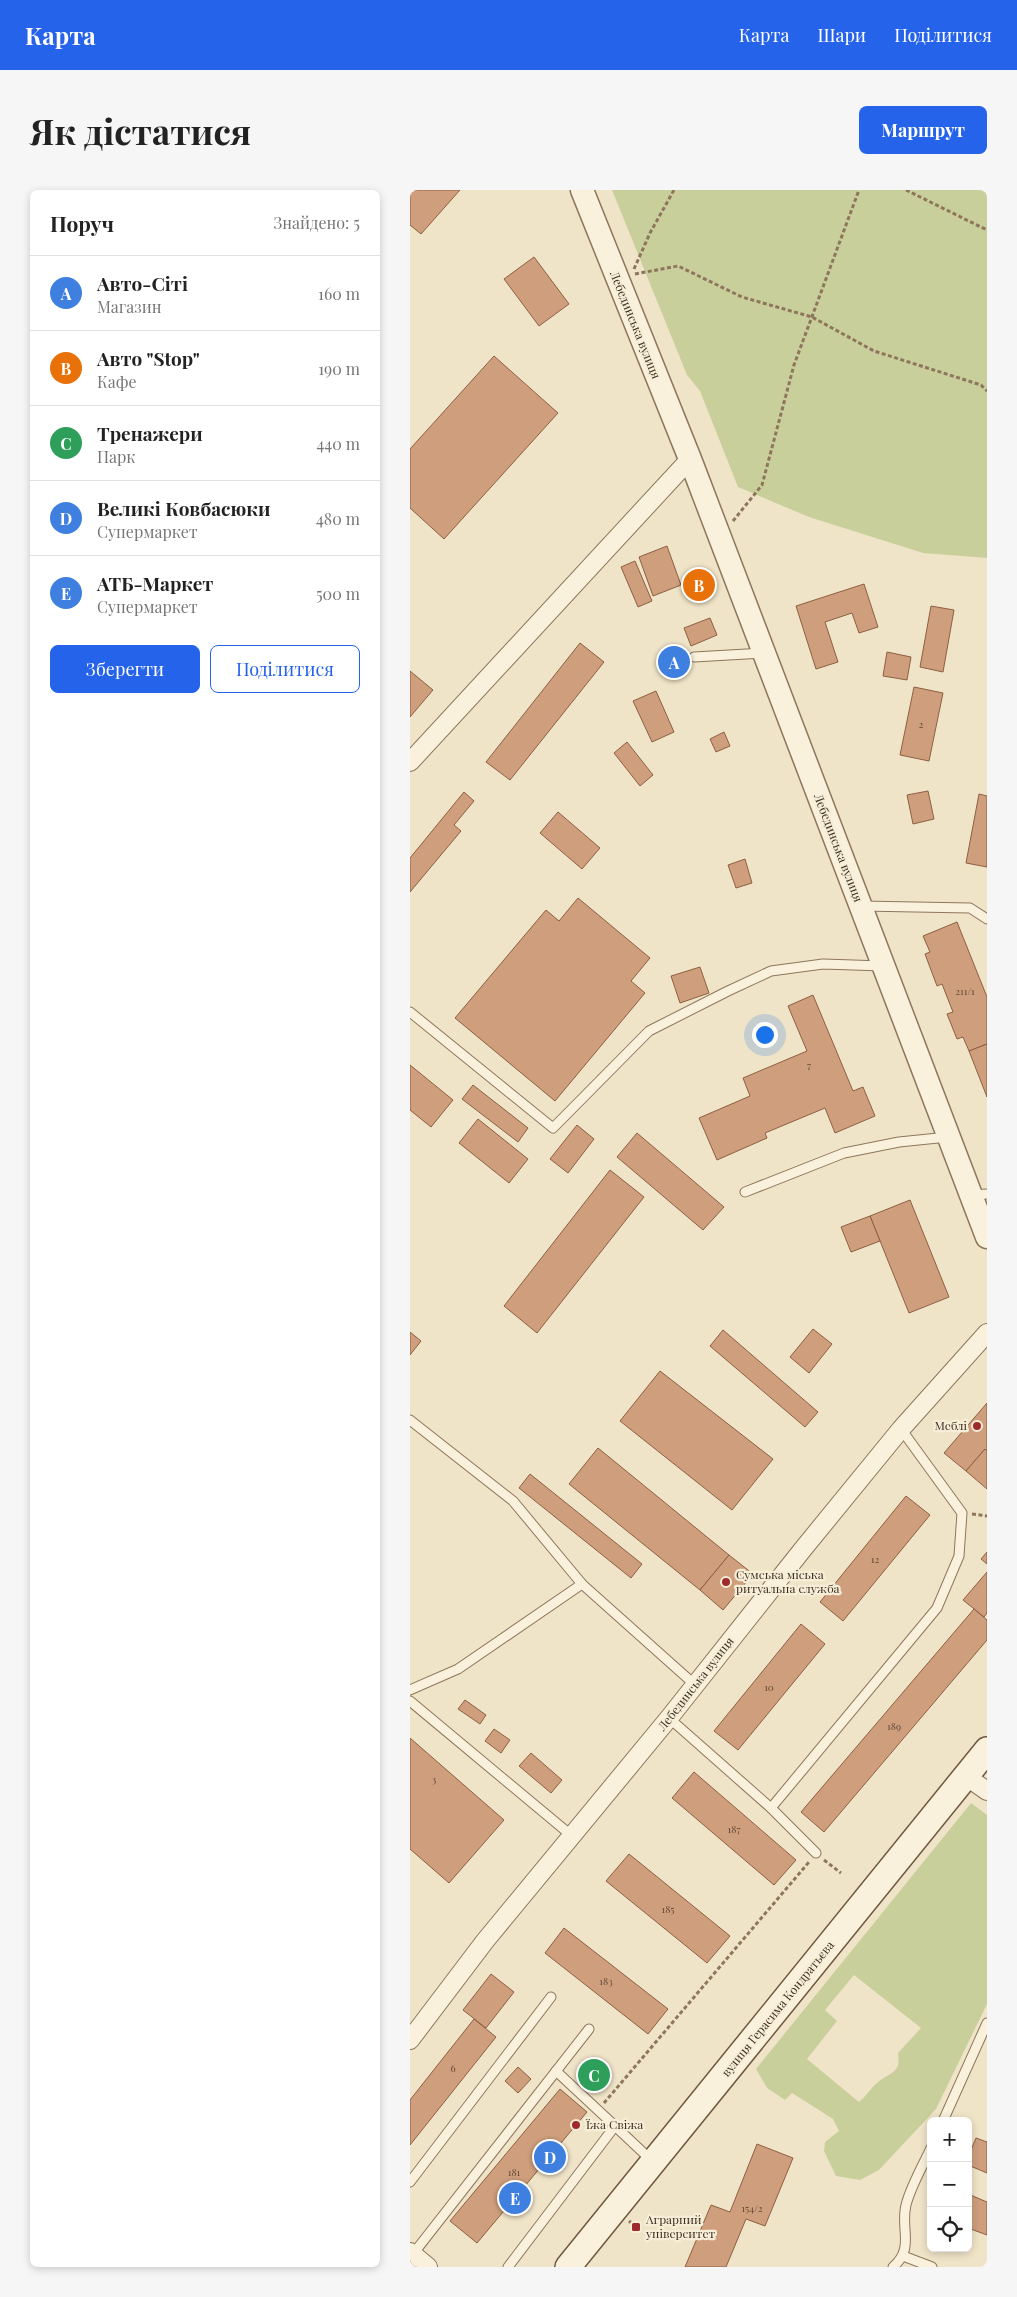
<!DOCTYPE html>
<html lang="uk">
<head>
<meta charset="utf-8">
<style>
  body { margin:0; font-family:"Playfair Display",serif; background:#f6f6f6; color:#222 }
  .controls { position:absolute; right:15px; bottom:15px; display:grid; overflow:hidden; border-radius:8px; box-shadow:0 2px 8px #0003 }
  .controls button { width:45px; height:45px; display:grid; place-items:center; padding:0; border:0; border-bottom:1px solid #e0e0e0; background:#fff; color:#222; font:25px sans-serif }
  .you { position:absolute; left:354px; top:844px; width:18px; height:18px; margin:-12px; border:4px solid #fff; border-radius:50%; background:#1a73e8; box-shadow:0 0 0 8px #1a73e833 }
  .badge { display:grid; place-items:center; width:32px; height:32px; border-radius:50%; background:#2563eb; color:#fff; font-size:16px; font-weight:700 }
  .pin { position:absolute; translate:-50% -50%; border:2px solid #fff; box-shadow:0 1px 5px #0006 }
  .list { margin:0; padding:0; list-style:none }
  h2 { display:flex; justify-content:space-between; align-items:center; height:65px; margin:0; padding:0 20px; font-size:21px }
  h2 small { font-size:16px; font-weight:400; color:#767676 }
  .list li { display:grid; grid-template-columns:32px 1fr auto; gap:15px; align-items:center; box-sizing:border-box; height:75px; padding:0 20px; border-top:1px solid #e0e0e0 }
  .list b { display:block; font-size:19px; white-space:nowrap }
  .list p { margin:0; font-size:16px; white-space:nowrap; color:#767676 }
  .list em { font-size:16px; font-style:normal; color:#767676 }
  .actions { display:flex; gap:10px; padding:15px 20px }
  .actions a { flex:1; padding:11px 0; border:1px solid #2563eb; border-radius:8px; text-align:center; font-size:18px; color:#2563eb }
  .actions .main { background:#2563eb; color:#fff }
  .icon { flex:none; width:28px; height:28px; fill:none; stroke:currentColor; stroke-width:2; stroke-linecap:round; stroke-linejoin:round }
  .map { position:relative; flex:none; width:577px; height:2077px; overflow:hidden; border-radius:8px }
  header { display:flex; align-items:center; gap:30px; box-sizing:border-box; height:70px; padding:0 25px; background:#2563eb; color:#fff }
  header strong { font-size:24px }
  nav { display:flex; gap:28px; margin-inline-start:auto; font-size:18px }
  .intro { display:flex; align-items:center; justify-content:space-between; box-sizing:border-box; height:120px; padding:0 30px }
  h1 { margin:0; font-size:35px }
  .button { padding:12px 22px; border-radius:8px; background:#2563eb; color:#fff; font-size:18px; font-weight:700 }
  main { display:flex; gap:30px; padding:0 30px }
  aside { flex:1; background:#fff; border-radius:8px; box-shadow:0 2px 8px #0003 }
  .map>svg:first-child { display:block }
  .green { fill:#c9cf9b; fill-rule:evenodd }
  .building { fill:#cf9f7d; stroke:#8d5f41 }
  .lines { fill:none; stroke-linecap:round; stroke-linejoin:round }
  .service-casing { stroke:#8d765c; stroke-width:11 }
  .minor-casing { stroke:#8d765c; stroke-width:20 }
  .tertiary-casing { stroke:#8d765c; stroke-width:25 }
  .secondary-casing { stroke:#6f573f; stroke-width:28 }
  .path { stroke:#8d765c; stroke-width:3; stroke-dasharray:4 2.5; stroke-linecap:butt }
  .service { stroke:#faf1dc; stroke-width:9 }
  .minor { stroke:#faf1dc; stroke-width:18 }
  .tertiary { stroke:#faf1dc; stroke-width:22 }
  .secondary { stroke:#faf1dc; stroke-width:25 }
  .poi-dot { fill:#9e2a2b; stroke:#f7eed8; stroke-width:2 }
  .labels { text-anchor:middle; stroke-width:4.5; stroke-linejoin:round; paint-order:stroke }
  .number-label { font-size:10px; fill:#624a37 }
  .street-label { font-size:12px; fill:#3d2e20; stroke:#f7eed8 }
  .poi-label { font-size:12px; fill:#3d2e20; stroke:#f7eed8; text-anchor:start }
</style>
</head>
<body>
<header>
<strong>Карта</strong>
<nav><a>Карта</a><a>Шари</a><a>Поділитися</a></nav>
</header>
<div class="intro"><h1>Як дістатися</h1><a class="button">Маршрут</a></div>
<main>
<aside>
<h2>Поруч<small>Знайдено: 5</small></h2>
<ul class="list">
<li><span class="badge" style="background:#3f7fe0">A</span><div><b>Авто-Сіті</b><p>Магазин</p></div><em>160 m</em></li>
<li><span class="badge" style="background:#e8710a">B</span><div><b>Авто &quot;Stop&quot;</b><p>Кафе</p></div><em>190 m</em></li>
<li><span class="badge" style="background:#2e9e5b">C</span><div><b>Тренажери</b><p>Парк</p></div><em>440 m</em></li>
<li><span class="badge" style="background:#3f7fe0">D</span><div><b>Великі Ковбасюки</b><p>Супермаркет</p></div><em>480 m</em></li>
<li><span class="badge" style="background:#3f7fe0">E</span><div><b>АТБ-Маркет</b><p>Супермаркет</p></div><em>500 m</em></li>
</ul>
<div class="actions"><a class="main">Зберегти</a><a>Поділитися</a></div>
</aside>
<div class="map">
<svg width="577" height="2077" viewBox="0 0 577 2077">
  <rect width="100%" height="100%" fill="#f0e4c8"/>
  <g class="green">
    <path d="M202,0H577V368L513,363L399,327L328,297L290,201L277,185Z"/>
    <path d="M561,1613L577,1625V1814L526,1919L469,1980L450,1990L426,1986L414,1961L415,1952L429,1941L423,1929L382,1903L375,1910L357,1898L346,1879ZM444,1785L511,1838L488,1863C491,1884 481,1881 468,1892C461,1898 456,1906 449,1912L397,1869L427,1831L415,1820Z"/>
  </g>
  <g class="building">
    <path d="M0,0H50L11,44L0,35Z"/>
    <path d="M124,67L159,114L129,136L94,89Z"/>
    <path d="M84,166L148,223L34,349L0,318V259Z"/>
    <path d="M257,356L271,395L243,406L229,367Z"/>
    <path d="M225,371L242,411L228,417L211,377Z"/>
    <path d="M454,394L468,437L449,443L442,423L415,432L428,472L406,479L386,416Z"/>
    <path d="M521,416L544,420L533,482L510,477Z"/>
    <path d="M300,428L307,445L281,456L274,438Z"/>
    <path d="M170,453L194,472L100,590L76,572Z"/>
    <path d="M477,462L501,467L497,490L473,486Z"/>
    <path d="M0,481L23,500L0,527Z"/>
    <path d="M504,497L533,503L519,571L490,565Z"/>
    <path d="M246,501L264,542L242,552L223,511Z"/>
    <path d="M314,542L320,556L306,562L300,549Z"/>
    <path d="M217,552L243,585L230,596L204,563Z"/>
    <path d="M518,601L524,629L503,634L497,605Z"/>
    <path d="M54,602L64,611L44,635L51,641L0,702V668Z"/>
    <path d="M569,604L577,606V677L556,673Z"/>
    <path d="M148,622L190,658L172,679L130,643Z"/>
    <path d="M335,669L342,693L326,698L318,675Z"/>
    <path d="M168,708L240,768L221,791L235,803L145,911L45,828L136,720L149,731Z"/>
    <path d="M547,732L577,807V854L559,861L553,847L547,849L537,824L543,822L532,794L527,796L515,764L520,762L513,746Z"/>
    <path d="M290,777L299,803L270,813L261,786Z"/>
    <path d="M403,805L443,901L453,897L465,926L425,943L415,918L355,943L357,948L307,970L289,928L340,906L333,888L397,861L378,816Z"/>
    <path d="M577,854V907L559,861Z"/>
    <path d="M0,875L43,910L21,937L0,920Z"/>
    <path d="M63,895L118,938L108,952L52,909Z"/>
    <path d="M68,929L118,969L99,993L49,953Z"/>
    <path d="M167,935L184,949L158,983L140,969Z"/>
    <path d="M227,943L314,1017L293,1040L207,967Z"/>
    <path d="M200,980L234,1007L127,1143L94,1116Z"/>
    <path d="M500,1010L539,1107L499,1123L460,1026Z"/>
    <path d="M460,1026L470,1051L441,1062L431,1037Z"/>
    <path d="M403,1139L422,1154L399,1183L380,1167Z"/>
    <path d="M313,1140L408,1222L395,1237L300,1156Z"/>
    <path d="M0,1142L11,1151L0,1165Z"/>
    <path d="M250,1181L363,1269L322,1320L210,1231Z"/>
    <path d="M577,1213V1261L575,1259L556,1281L534,1263Z"/>
    <path d="M188,1258L319,1365L290,1400L159,1294Z"/>
    <path d="M575,1259L577,1261V1299L556,1281Z"/>
    <path d="M120,1284L232,1374L221,1388L109,1298Z"/>
    <path d="M496,1306L520,1325L433,1431L410,1412Z"/>
    <path d="M577,1362V1374L571,1369Z"/>
    <path d="M319,1365L343,1384L313,1420L290,1400Z"/>
    <path d="M577,1382V1423L574,1427L553,1410Z"/>
    <path d="M564,1419L577,1430V1450L414,1642L391,1622Z"/>
    <path d="M391,1434L415,1454L328,1560L304,1541Z"/>
    <path d="M55,1510L76,1525L70,1534L48,1519Z"/>
    <path d="M84,1539L100,1550L91,1563L75,1551Z"/>
    <path d="M0,1548L94,1630L39,1693L0,1659Z"/>
    <path d="M121,1563L152,1590L141,1603L109,1576Z"/>
    <path d="M284,1582L386,1670L364,1695L262,1608Z"/>
    <path d="M219,1664L320,1746L297,1773L196,1691Z"/>
    <path d="M154,1738L258,1819L238,1844L135,1763Z"/>
    <path d="M81,1784L104,1802L76,1838L53,1820Z"/>
    <path d="M64,1829L86,1847L0,1955V1910Z"/>
    <path d="M108,1877L121,1889L108,1903L95,1891Z"/>
    <path d="M150,1899L177,1922L67,2053L40,2031Z"/>
    <path d="M566,1948L577,1952V1983L558,1975V1967Z"/>
    <path d="M347,1954L383,1968L355,2036L336,2029L316,2077H275L301,2015L320,2022Z"/>
    <path d="M558,2004L577,2012V2045L558,2038Z"/>
  </g>
  <g class="lines">
    <defs>
      <g id="service">
        <path d="M284,467L354,463"/>
        <path d="M451,716L560,718L577,729"/>
        <path d="M0,822L143,938L239,841L318,801L361,781L413,774L473,776"/>
        <path d="M335,1002L434,963L489,952L538,947"/>
        <path d="M561,1005L577,1004"/>
        <path d="M0,1230L103,1311L172,1394L284,1494"/>
        <path d="M0,1500L48,1479L172,1394"/>
        <path d="M0,1511L162,1646"/>
        <path d="M259,1528L361,1618L527,1418L549,1366L552,1323L491,1239"/>
        <path d="M361,1618L406,1663"/>
        <path d="M146,1881L205,1936"/>
        <path d="M533,1931L577,1833"/>
        <path d="M0,1992L141,1807"/>
        <path d="M3,2064L179,1839"/>
        <path d="M493,2066L522,2077"/>
        <path d="M98,2077L205,1936L241,1970"/>
        <path d="M483,2077C505,2058 490,2039 496,2015C500,1998 513,1975 521,1958"/>
      </g>
      <g id="minor">
        <path d="M0,572L280,269"/>
        <path d="M557,1587L577,1601"/>
        <path d="M0,1850L75,1751L259,1528L393,1359L491,1239L577,1143"/>
        <path d="M0,2062L18,2077"/>
      </g>
      <path id="tertiary" d="M172,0L280,269L577,1047"/>
      <path id="secondary" d="M158,2077L577,1560"/>
    </defs>
    <use href="#service" class="service-casing"/>
    <use href="#minor" class="minor-casing"/>
    <use href="#tertiary" class="tertiary-casing"/>
    <use href="#secondary" class="secondary-casing"/>
    <g class="path">
      <path d="M496,0L577,40"/>
      <path d="M224,79L240,43L264,0"/>
      <path d="M225,84L268,76L332,107L402,127L464,161L571,195L577,201"/>
      <path d="M323,331L352,295L384,175L449,0"/>
      <path d="M562,1324L577,1326"/>
      <path d="M414,1670L431,1683"/>
      <path d="M194,1913L399,1672"/>
      <path d="M219,2031L226,2037"/>
    </g>
    <use href="#service" class="service"/>
    <use href="#minor" class="minor"/>
    <use href="#tertiary" class="tertiary"/>
    <use href="#secondary" class="secondary"/>
  </g>
  <g class="poi-dot">
    <circle cx="567" cy="1236" r="5"/>
    <circle cx="316" cy="1392" r="5"/>
    <circle cx="166" cy="1935" r="5"/>
    <rect x="221" y="2032" width="10" height="10" rx="2.5"/>
  </g>
  <g class="labels">
    <g class="number-label">
      <text x="511" y="538">2</text>
      <text x="555" y="805">211/1</text>
      <text x="399" y="879">7</text>
      <text x="465" y="1373">12</text>
      <text x="359" y="1501">10</text>
      <text x="484" y="1540">189</text>
      <text x="24" y="1593">3</text>
      <text x="324" y="1643">187</text>
      <text x="258" y="1723">185</text>
      <text x="196" y="1795">183</text>
      <text x="43" y="1882">6</text>
      <text x="104" y="1986">181</text>
      <text x="342" y="2022">154/2</text>
    </g>
    <g class="street-label">
      <text transform="translate(225 135) rotate(68)" y="4">Лебединська вулиця</text>
      <text transform="translate(428 658) rotate(69)" y="4">Лебединська вулиця</text>
      <text transform="translate(286 1494) rotate(-52)" y="4">Лебединська вулиця</text>
      <text transform="translate(368 1819) rotate(-51)" y="4">вулиця Герасима Кондратьєва</text>
    </g>
    <g class="poi-label">
      <text x="557" y="1240" text-anchor="end">Меблі</text>
      <text x="326" y="1389">Сумська міська<tspan x="326" dy="14">ритуальна служба</tspan></text>
      <text x="176" y="1939">Їжа Свіжа</text>
      <text x="236" y="2034">Аграрний<tspan x="236" dy="14">університет</tspan></text>
    </g>
  </g>
</svg>
<div class="controls">
<button>+</button>
<button>−</button>
<button><svg class="icon" aria-label="locate" viewBox="0 0 24 24"><circle cx="12" cy="12" r="6"/><path d="M12 2v4M12 18v4M2 12h4M18 12h4"/></svg></button>
</div>
<div class="you"></div>
<div class="pin badge" style="left:264px;top:472px;background:#3f7fe0">A</div>
<div class="pin badge" style="left:289px;top:395px;background:#e8710a">B</div>
<div class="pin badge" style="left:184px;top:1885px;background:#2e9e5b">C</div>
<div class="pin badge" style="left:140px;top:1967px;background:#3f7fe0">D</div>
<div class="pin badge" style="left:105px;top:2008px;background:#3f7fe0">E</div>
</div>
</main>
</body>
</html>
